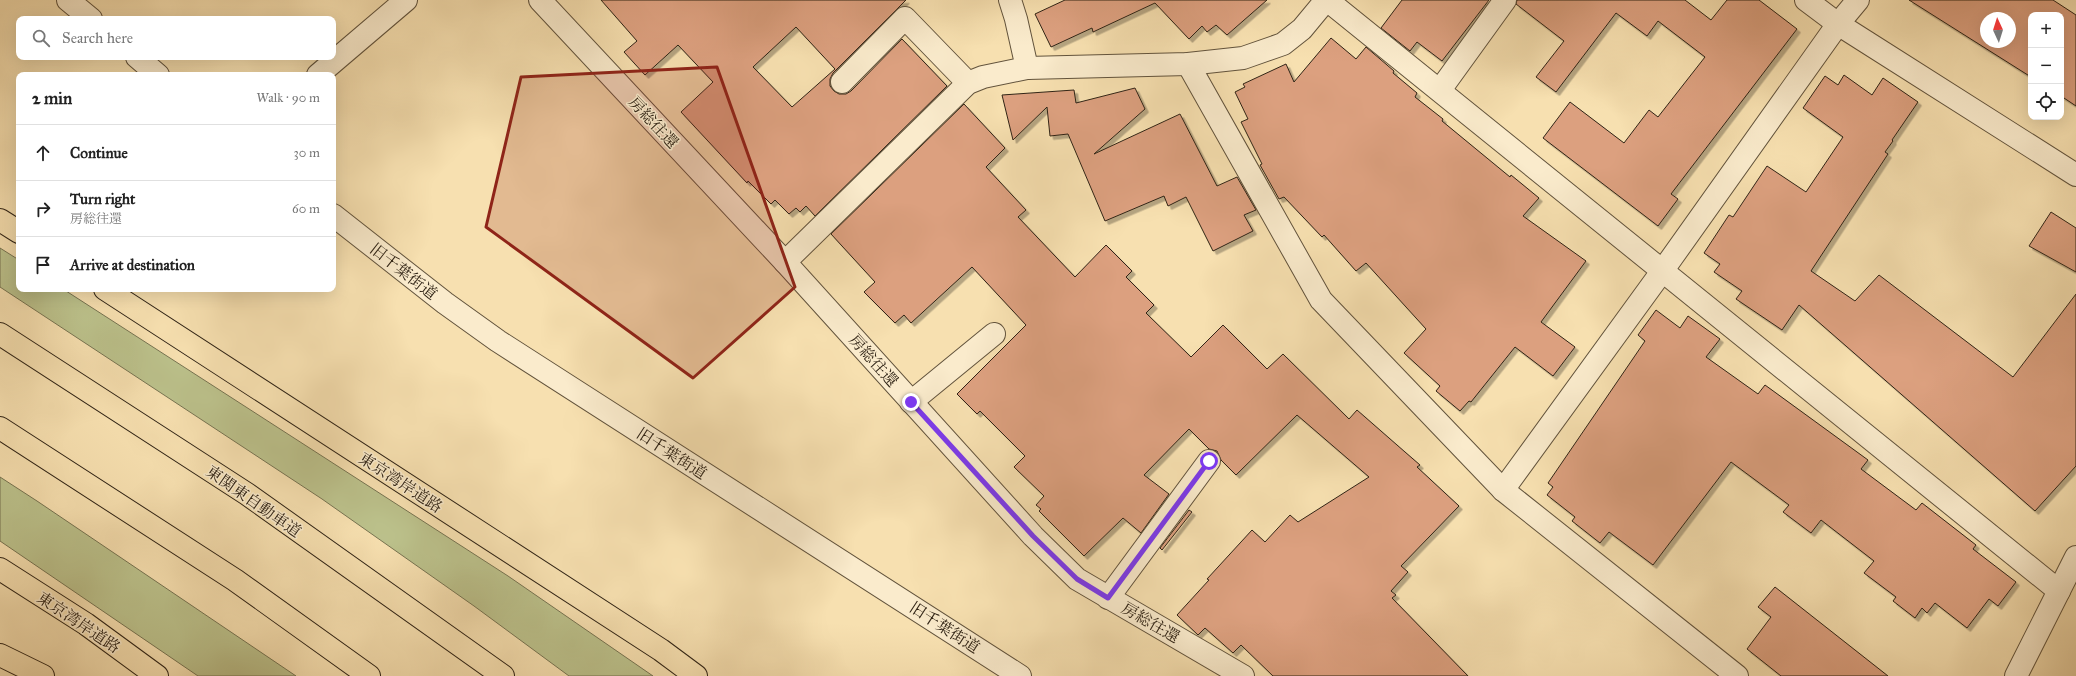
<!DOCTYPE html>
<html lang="en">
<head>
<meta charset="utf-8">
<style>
  body { margin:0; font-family:"IM FELL Great Primer","Noto Serif JP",serif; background:#f2f2f2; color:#222 }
  .controls { position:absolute; right:12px; top:12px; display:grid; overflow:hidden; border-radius:8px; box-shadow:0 4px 16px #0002 }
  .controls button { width:36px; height:36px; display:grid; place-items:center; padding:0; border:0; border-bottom:1px solid #e0e0e0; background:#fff; color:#222; font:20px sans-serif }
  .compass { position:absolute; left:1980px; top:12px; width:36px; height:36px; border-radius:50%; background:#fff; box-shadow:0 4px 16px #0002; rotate:356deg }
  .stop { position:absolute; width:12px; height:12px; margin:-9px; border:3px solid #7c3aed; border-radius:50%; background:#fff }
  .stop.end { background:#7c3aed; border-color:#fff; box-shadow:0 1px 4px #0008 }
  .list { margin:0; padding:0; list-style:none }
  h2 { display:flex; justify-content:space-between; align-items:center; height:52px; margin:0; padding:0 16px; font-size:17px }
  h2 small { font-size:13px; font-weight:400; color:#767676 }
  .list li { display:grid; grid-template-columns:26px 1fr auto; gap:12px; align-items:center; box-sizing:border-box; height:56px; padding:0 16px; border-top:1px solid #e0e0e0 }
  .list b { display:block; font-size:15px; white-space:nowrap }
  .list p { margin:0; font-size:13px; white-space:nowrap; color:#767676 }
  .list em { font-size:13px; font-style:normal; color:#767676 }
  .icon { flex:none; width:22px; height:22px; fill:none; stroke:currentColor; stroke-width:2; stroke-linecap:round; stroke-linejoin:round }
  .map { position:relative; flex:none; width:2076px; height:676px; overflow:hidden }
  .search { position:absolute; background:#fff; box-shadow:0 4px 16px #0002; left:16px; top:16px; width:320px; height:44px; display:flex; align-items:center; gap:10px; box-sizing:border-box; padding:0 14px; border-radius:8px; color:#767676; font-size:15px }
  .panel { position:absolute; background:#fff; box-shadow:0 4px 16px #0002; left:16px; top:72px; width:320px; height:220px; border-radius:8px }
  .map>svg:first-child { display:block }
  .green { fill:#bcc28c; stroke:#767351 }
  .building { fill:#dca07f; stroke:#302416; fill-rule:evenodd; filter:url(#shadow) }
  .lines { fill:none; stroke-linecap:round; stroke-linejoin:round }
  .minor-casing { stroke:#62533c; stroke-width:24 }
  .highway-casing { stroke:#302416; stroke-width:24 }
  .minor { stroke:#faebcc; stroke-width:22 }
  .highway { stroke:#f7e0b0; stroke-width:22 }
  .route { stroke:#7c3aed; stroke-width:5 }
  .marked { fill:#8f2418; fill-opacity:0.2; stroke:#8f2418; stroke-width:3; stroke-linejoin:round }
  .labels { text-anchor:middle; stroke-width:3; stroke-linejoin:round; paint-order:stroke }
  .street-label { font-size:16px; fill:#302416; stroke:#faebcc }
</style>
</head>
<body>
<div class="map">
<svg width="2076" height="676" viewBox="0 0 2076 676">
  <defs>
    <filter id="shadow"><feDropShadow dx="3.5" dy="3.5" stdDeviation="0" flood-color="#0004"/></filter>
  </defs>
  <rect width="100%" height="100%" fill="#f7e0b0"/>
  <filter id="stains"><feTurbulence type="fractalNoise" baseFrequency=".005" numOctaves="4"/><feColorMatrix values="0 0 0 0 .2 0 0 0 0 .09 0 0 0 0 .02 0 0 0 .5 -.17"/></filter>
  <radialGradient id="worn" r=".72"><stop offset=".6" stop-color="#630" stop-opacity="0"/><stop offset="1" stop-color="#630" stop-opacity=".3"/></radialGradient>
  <g class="green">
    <path d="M0,248L19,260V289H63L508,576L653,676H569L474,606L322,499L0,287Z"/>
    <path d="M0,477L37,501L296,676H198L0,541Z"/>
  </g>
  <g class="building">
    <path d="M601,0H906L833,73L830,79V86L834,91L839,94H846L851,91L902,39L947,86L815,216L806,206L800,212L796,208L789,214L775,200L771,204L748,181L747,183L681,112L713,82L678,45L645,75L624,52L637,41ZM796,27L835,69L792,107L753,67Z"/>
    <path d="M1065,0H1267L1227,35L1216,25L1207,32L1202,26L1189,39L1155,3L1093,32L1092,28L1051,47L1035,14Z"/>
    <path d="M1402,0H1489L1442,61L1417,42L1410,51L1381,28Z"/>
    <path d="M1517,0H1685L1711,20L1727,0H1759L1797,29L1671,194L1678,199L1658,226L1543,138L1570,102L1624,143L1649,110L1658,117L1705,57L1658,21L1647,36L1616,13L1556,92L1536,77L1564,41L1516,4Z"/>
    <path d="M1909,0H2053L2076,15V106L2061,96V15H2031V77ZM1986,18H2010V42H1986Z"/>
    <path d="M1331,38L1356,59L1366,47L1394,71L1393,73L1417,93L1415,97L1443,119L1442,121L1510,177L1511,175L1539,198L1523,216L1586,261L1541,322L1575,347L1553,376L1515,347L1471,402L1469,401L1460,411L1436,391L1440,386L1404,353L1426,329L1366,263L1356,271L1324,235L1322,237L1284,197L1279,199L1260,165L1262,164L1241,122L1248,119L1235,92L1245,87L1243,84L1286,64L1294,82Z"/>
    <path d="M1844,75L1872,95L1883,78L1918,102L1892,140L1893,141L1885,152L1888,154L1811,271L1855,301L1879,275L2013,377L2076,294V466L2035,511L1799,305L1782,330L1736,299L1742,291L1714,272L1720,264L1704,253L1729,215L1733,217L1767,166L1806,192L1843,137L1803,108L1825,76L1838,85Z"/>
    <path d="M1135,88L1145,109L1094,154L1180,114L1217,186L1237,177L1256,210L1244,215L1253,231L1213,251L1186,197L1168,206L1164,196L1105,221L1068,134L1050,136L1047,107L1013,140L1002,95L1074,90L1076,103Z"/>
    <path d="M964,104L1005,148L986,167L1026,210L1018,217L1075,277L1106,245L1132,271L1126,277L1154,305L1146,313L1191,357L1223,325L1267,369L1283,354L1349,419L1357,410L1405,452L1420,465L1417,467L1459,506L1401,566L1408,572L1391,591L1396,595L1392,598L1468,676H1273L1241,645L1233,653L1205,628L1198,635L1177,615L1209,580L1207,579L1252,530L1265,542L1290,515L1298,522L1369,477L1297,415L1236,475L1221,460L1217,451L1209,449L1189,429L1144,475L1169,494L1141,533L1123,518L1084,556L1039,511L1041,509L1036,505L1044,496L1014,467L1025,456L980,411L977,414L957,394L1026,325L972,267L911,323L904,315L895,323L864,292L875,282L831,234Z"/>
    <path d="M2051,212L2076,228V272L2029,246Z"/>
    <path d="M1656,310L1680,328L1688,316L1720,339L1706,357L1758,394L1765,385L1868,460L1861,469L1916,510L1922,503L1976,545L1973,549L2016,582L1998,606L1989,599L1967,628L1935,603L1927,613L1922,608L1915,618L1893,601L1896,597L1864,573L1874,561L1821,520L1811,533L1783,512L1789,505L1731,462L1653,565L1609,532L1600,543L1572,521L1575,517L1547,495L1553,487L1548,483L1645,341L1638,335Z"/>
    <path d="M1189,510L1192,512L1162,550L1160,548Z"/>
    <path d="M1775,587L1888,676H1781L1747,649L1771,617L1758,607Z"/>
  </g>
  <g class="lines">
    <defs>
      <g id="minor">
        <path d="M68,0L91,19"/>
        <path d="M540,0L785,262L1033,536L1077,579L1243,676"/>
        <path d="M1010,0L1016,19L1027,68"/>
        <path d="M1327,0L2059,591"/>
        <path d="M1806,0L1838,24L2076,175"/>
        <path d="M137,57L158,75"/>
        <path d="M1188,64L1321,300L1503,490L1737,676"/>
        <path d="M318,75L406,0"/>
        <path d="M842,82L905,18L968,83"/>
        <path d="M1440,90L1505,0"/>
        <path d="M333,215L445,303L498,341L1020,676"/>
        <path d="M785,262L968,83L983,77L1027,68L1188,64L1243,58L1283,44L1302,29L1326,0"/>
        <path d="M911,402L994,334"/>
        <path d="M1503,490L1663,270L1838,24L1858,0"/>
        <path d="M1108,598L1209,461"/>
        <path d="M2016,676L2076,557"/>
      </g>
      <g id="highway">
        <path d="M0,220L19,232"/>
        <path d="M105,289L661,650L696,676"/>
        <path d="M0,334L247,494L503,676"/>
        <path d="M0,428L235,580L369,676"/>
        <path d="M0,569L86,624L157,676"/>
        <path d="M0,655L43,676"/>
      </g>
    </defs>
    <use href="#minor" class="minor-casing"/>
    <use href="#highway" class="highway-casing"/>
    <use href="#minor" class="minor"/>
    <use href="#highway" class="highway"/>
  </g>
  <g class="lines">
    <path class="route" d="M911,402L1033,536L1077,579L1108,598L1209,461"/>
  </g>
  <path class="marked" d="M717,67L795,287L693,378L486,227L521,77Z"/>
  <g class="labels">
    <g class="street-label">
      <text transform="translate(654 122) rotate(47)" y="6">房総往還</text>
      <text transform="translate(404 271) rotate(38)" y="6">旧千葉街道</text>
      <text transform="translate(874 360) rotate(48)" y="6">房総往還</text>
      <text transform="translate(672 453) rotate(33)" y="6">旧千葉街道</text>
      <text transform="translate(401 482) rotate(33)" y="6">東京湾岸道路</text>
      <text transform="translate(254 501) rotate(35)" y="6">東関東自動車道</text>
      <text transform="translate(79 622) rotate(34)" y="6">東京湾岸道路</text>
      <text transform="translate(1151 622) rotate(30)" y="6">房総往還</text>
      <text transform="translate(945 627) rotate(33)" y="6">旧千葉街道</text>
    </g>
  </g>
  <rect width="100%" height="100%" filter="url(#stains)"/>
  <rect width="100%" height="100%" fill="url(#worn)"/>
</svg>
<div class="controls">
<button>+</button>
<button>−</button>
<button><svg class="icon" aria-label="locate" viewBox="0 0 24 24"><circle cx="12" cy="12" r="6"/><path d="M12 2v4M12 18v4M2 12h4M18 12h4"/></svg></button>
</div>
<svg class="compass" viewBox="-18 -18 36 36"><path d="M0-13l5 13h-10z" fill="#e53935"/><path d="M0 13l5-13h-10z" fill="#767676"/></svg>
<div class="stop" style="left:1209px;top:461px"></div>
<div class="stop end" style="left:911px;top:402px"></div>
<div class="search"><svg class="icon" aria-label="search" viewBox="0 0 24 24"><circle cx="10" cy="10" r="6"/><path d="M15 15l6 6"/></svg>Search here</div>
<section class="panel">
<h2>2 min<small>Walk · 90 m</small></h2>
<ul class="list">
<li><svg class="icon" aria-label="ahead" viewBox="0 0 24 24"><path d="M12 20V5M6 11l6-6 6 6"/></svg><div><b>Continue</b></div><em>30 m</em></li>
<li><svg class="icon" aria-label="right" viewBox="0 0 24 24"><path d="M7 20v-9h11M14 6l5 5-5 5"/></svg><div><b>Turn right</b><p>房総往還</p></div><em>60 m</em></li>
<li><svg class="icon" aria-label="arrive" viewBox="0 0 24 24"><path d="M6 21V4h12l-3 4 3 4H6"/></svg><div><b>Arrive at destination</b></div></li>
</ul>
</section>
</div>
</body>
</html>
